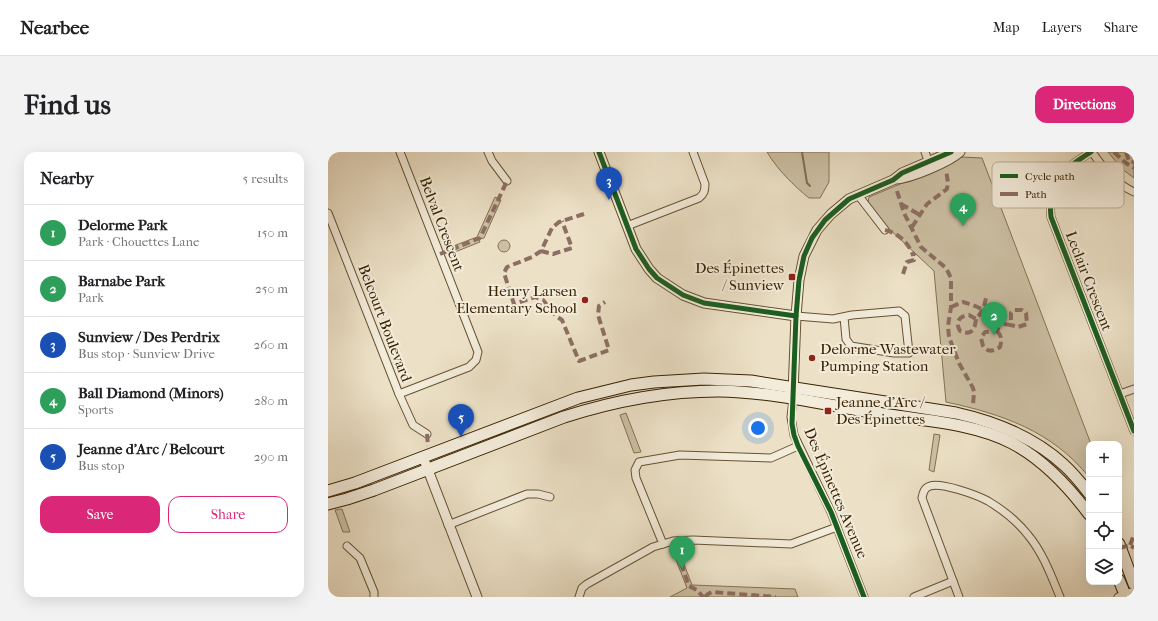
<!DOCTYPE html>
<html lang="en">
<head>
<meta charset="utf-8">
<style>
  body { margin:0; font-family:"IM FELL French Canon",serif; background:#f2f2f2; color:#202124 }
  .controls { position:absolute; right:12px; bottom:12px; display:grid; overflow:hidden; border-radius:8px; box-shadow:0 4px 16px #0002 }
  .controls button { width:36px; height:36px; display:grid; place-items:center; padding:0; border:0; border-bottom:1px solid #e0e0e0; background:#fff; color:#202124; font:20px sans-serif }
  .you { position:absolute; left:430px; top:276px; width:14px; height:14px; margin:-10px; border:3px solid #fff; border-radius:50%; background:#1a73e8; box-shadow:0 0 0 6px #1a73e833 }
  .badge { display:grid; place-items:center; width:26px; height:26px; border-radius:50%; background:#db2777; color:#fff; font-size:13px; font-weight:700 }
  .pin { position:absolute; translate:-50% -33px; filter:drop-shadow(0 1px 2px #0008) }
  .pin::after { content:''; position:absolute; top:21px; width:14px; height:12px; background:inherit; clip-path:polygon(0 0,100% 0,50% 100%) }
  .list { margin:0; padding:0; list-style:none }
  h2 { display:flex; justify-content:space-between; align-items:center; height:52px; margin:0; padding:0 16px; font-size:17px }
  h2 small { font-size:13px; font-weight:400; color:#757577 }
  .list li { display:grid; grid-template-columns:26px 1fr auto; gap:12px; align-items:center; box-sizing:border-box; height:56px; padding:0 16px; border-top:1px solid #e0e0e0 }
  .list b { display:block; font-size:15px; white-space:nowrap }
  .list p { margin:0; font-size:13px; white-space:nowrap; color:#757577 }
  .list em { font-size:13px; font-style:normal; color:#757577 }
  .actions { display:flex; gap:8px; padding:12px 16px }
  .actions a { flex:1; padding:9px 0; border:1px solid #db2777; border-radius:12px; text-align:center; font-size:14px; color:#db2777 }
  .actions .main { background:#db2777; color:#fff }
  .icon { flex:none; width:22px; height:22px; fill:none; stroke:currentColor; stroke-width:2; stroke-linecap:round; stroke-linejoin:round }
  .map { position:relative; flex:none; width:806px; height:445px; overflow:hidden; border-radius:12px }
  header { display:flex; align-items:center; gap:24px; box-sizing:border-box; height:56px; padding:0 20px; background:#fff; border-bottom:1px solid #e0e0e0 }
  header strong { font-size:19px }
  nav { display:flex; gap:22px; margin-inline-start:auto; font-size:14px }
  .intro { display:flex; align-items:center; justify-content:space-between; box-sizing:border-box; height:96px; padding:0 24px }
  h1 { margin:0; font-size:28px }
  .button { padding:10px 18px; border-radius:12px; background:#db2777; color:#fff; font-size:14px; font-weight:700 }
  main { display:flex; gap:24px; padding:0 24px }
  aside { flex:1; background:#fff; border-radius:12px; box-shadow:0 4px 16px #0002 }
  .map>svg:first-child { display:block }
  .green { fill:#cdc1a5; stroke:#827252 }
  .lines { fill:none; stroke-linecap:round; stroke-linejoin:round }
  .stream { stroke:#7f6e4f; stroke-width:2 }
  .minor-casing { stroke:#655232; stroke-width:9 }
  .tertiary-casing { stroke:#655232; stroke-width:11 }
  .secondary-casing { stroke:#382200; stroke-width:13 }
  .minor { stroke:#f3ecdb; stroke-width:7 }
  .tertiary { stroke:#f3ecdb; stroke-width:9 }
  .secondary { stroke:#f3ecdb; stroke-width:11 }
  .quiet { stroke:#8d6e63; stroke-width:4; stroke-dasharray:8 4; stroke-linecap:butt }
  .cycleway-casing { stroke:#f3ecdb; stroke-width:8 }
  .cycleway { stroke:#1b5e20; stroke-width:5 }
  .poi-dot { fill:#8f2418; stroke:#f3ecdb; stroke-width:1.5 }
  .labels { text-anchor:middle; stroke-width:4; stroke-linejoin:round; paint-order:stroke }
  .street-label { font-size:15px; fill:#382200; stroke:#f3ecdb }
  .poi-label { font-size:15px; fill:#382200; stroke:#f3ecdb; text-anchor:end }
  .key { fill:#f3ecdb; stroke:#bbaf99; stroke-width:1 }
  .key-label { font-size:11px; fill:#382200 }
</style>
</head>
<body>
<header>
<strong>Nearbee</strong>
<nav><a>Map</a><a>Layers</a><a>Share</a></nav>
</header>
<div class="intro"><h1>Find us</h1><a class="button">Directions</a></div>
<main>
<aside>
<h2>Nearby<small>5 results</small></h2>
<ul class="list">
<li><span class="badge" style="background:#2e9e5b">1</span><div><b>Delorme Park</b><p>Park · Chouettes Lane</p></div><em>150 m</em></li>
<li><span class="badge" style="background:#2e9e5b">2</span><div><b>Barnabe Park</b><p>Park</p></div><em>250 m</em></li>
<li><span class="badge" style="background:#1a4fb4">3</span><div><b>Sunview / Des Perdrix</b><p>Bus stop · Sunview Drive</p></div><em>260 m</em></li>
<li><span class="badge" style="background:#2e9e5b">4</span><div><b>Ball Diamond (Minors)</b><p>Sports</p></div><em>280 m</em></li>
<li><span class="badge" style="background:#1a4fb4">5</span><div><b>Jeanne d'Arc / Belcourt</b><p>Bus stop</p></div><em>290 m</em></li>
</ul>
<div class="actions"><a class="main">Save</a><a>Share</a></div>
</aside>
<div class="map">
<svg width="806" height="445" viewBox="0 0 806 445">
  <rect width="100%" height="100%" fill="#ece1c7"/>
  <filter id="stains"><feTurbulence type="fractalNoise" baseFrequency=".005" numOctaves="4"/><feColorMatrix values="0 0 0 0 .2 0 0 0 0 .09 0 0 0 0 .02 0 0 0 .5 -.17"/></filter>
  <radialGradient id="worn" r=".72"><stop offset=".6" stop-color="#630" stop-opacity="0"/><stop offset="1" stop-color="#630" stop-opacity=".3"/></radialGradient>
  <g class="green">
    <path d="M439,0H501V30L492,46H481C466,34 449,17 439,0Z"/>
    <path d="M780,0H806V26L794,17Z"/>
    <path d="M633,5L654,6L763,292H761V325C724,279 674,262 618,250L606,119L539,56L541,45L608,17Z"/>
    <path d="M167,45L173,48L156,86L151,87L152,90L122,102L120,96L149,85Z"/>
    <circle cx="176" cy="94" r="6"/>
    <path d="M298,261L313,300L306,301L292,263Z"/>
    <path d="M606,282L612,283L606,320L601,318Z"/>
    <path d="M14,357L22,380H15L7,358Z"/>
    <path d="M351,399L364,433L467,437L470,445H342L359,436L345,400Z"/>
  </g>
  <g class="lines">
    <path class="stream" d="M474,0L479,31L482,34"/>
    <defs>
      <g id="minor">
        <path d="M160,0L164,9L179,29"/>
        <path d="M597,0L602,14"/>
        <path d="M763,0C736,17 719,29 723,65L806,279"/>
        <path d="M764,0C775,16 788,32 806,40"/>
        <path d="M530,43L557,78"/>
        <path d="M0,61L71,242L85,273L99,282"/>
        <path d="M299,74L371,46C376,42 377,39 377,32L365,0"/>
        <path d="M468,164L505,167L524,163L571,159L577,164L581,201H566L523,194L518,187L516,165"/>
        <path d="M71,242L141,215L148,208L150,200L72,0"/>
        <path d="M792,242L806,237"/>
        <path d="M465,247L463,265L466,283L503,360L536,445"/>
        <path d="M120,373L199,342H210L222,345"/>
        <path d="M335,392L308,326L307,318L311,310L352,303L443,306L470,294"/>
        <path d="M19,394L32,406L46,440V445"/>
        <path d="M251,445L254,436L259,432L325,395L345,389L365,388L463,392L509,375"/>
        <path d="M586,445L625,429"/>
        <path d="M631,445L594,346C595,341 596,336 602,334C613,330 649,343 660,349C675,358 689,369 700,383C715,401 723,423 732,445"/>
        <path d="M790,445L806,439"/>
      </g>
      <g id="tertiary">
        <path d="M271,0L308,97L321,117L329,126L355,143L376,151L468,164"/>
        <path d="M568,27C583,26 621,10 632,0"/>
        <path d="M465,241L468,164L471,128L476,104L489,78L503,62L521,47L565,28L574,21L623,0"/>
        <path d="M95,305L149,445"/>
      </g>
      <g id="secondary">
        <path d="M0,339L27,331L250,246L303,233L326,230L376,227L423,229L628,261C668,270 706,285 736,313C745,321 753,331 761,341"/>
        <path d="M0,352L19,347L46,338L236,265C286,249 337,239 390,239C447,240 504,254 561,263C601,269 647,272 684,291C716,308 740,334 761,362"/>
        <path d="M791,392L806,432"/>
        <path d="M791,428L798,445"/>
      </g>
    </defs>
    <use href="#minor" class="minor-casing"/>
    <use href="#tertiary" class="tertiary-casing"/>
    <use href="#secondary" class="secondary-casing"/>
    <use href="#minor" class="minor"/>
    <use href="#tertiary" class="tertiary"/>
    <use href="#secondary" class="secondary"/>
    <g class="quiet">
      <path d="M786,0L798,11L806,16"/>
      <path d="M798,0L801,9L806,10"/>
      <path d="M569,39L576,61L593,95L618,116L623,126V155L620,174L621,185L631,211L645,236L646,240L645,253"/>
      <path d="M573,52L592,63"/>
      <path d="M256,62L231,70L224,76L213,99L204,105L179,115L176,121L186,152L207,145L215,148L228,164L234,168L251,209L281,198L270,163L271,154L277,150"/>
      <path d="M584,75L599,52L619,37L620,31L618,18"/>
      <path d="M557,78C570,81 580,90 585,103"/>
      <path d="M213,99L225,102L244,96L234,69"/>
      <path d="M112,102L152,86L179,29"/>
      <path d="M575,122L579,110L586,108L585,103L587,101"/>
      <path d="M623,155L635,150C641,152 649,154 655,158C666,165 669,172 683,173V161L686,158H694L698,161L699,172L690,175L683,173"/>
      <path d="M648,167C647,177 644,184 632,179C627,170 631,164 641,163L648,167L655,158L658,146"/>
      <path d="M669,179C674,184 674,188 672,195C666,199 660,201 655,194L653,186L657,180L669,179L672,172"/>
      <path d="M99,282L100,294"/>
      <path d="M345,389L361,434L369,438L375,445"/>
      <path d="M802,393L806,383"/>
      <path d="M792,396L802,393L806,396"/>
      <path d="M377,445L380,442L384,440L448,445"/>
    </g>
    <defs>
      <g id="cycleway">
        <path d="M271,0L308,97L321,117L329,126L355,143L376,151L468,164"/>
        <path d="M763,0C736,17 719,29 723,65L806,279"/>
        <path d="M536,445L503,360L470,294L466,283L464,272L468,164L471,128L476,104L484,86L497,68L521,47L565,28L574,21L623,0"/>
      </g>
    </defs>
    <use href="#cycleway" class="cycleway-casing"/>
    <use href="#cycleway" class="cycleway"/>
  </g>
  <g class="poi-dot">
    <rect x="460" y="121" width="8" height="8" rx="2"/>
    <circle cx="257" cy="148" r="4"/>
    <circle cx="484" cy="206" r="4"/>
    <rect x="496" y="255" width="8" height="8" rx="2"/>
  </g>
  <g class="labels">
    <g class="street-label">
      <text transform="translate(114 72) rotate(69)" y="5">Belval Crescent</text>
      <text transform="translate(761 129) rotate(69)" y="5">Leclair Crescent</text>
      <text transform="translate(57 171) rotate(69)" y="5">Belcourt Boulevard</text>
      <text transform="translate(508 341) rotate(67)" y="5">Des Épinettes Avenue</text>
    </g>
    <g class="poi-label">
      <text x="456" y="121">Des Épinettes<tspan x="456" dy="17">/ Sunview</tspan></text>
      <text x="249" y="144">Henry Larsen<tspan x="249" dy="17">Elementary School</tspan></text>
      <text x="492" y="202" text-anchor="start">Delorme Wastewater<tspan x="492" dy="17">Pumping Station</tspan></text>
      <text x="508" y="255" text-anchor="start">Jeanne d'Arc /<tspan x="508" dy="17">Des Épinettes</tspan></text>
    </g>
  </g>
  <rect x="664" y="10" width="132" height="46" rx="6" class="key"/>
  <rect x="672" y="22" width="18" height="4" fill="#1b5e20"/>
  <rect x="672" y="40" width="18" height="4" fill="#8d6e63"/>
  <g class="key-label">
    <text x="697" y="28">Cycle path</text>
    <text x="697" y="46">Path</text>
  </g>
  <rect width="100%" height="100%" filter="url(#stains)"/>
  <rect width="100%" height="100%" fill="url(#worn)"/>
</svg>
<div class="controls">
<button>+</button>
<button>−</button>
<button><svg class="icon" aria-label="locate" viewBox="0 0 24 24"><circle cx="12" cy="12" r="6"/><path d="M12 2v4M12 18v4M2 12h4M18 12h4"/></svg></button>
<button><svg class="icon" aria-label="layers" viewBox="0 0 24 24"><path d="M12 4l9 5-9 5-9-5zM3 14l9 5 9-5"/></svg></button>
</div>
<div class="you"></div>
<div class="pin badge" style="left:354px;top:417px;background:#2e9e5b">1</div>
<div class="pin badge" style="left:666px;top:183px;background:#2e9e5b">2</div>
<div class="pin badge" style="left:281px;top:48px;background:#1a4fb4">3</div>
<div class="pin badge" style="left:635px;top:74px;background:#2e9e5b">4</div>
<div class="pin badge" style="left:133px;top:285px;background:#1a4fb4">5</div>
</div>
</main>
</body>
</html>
